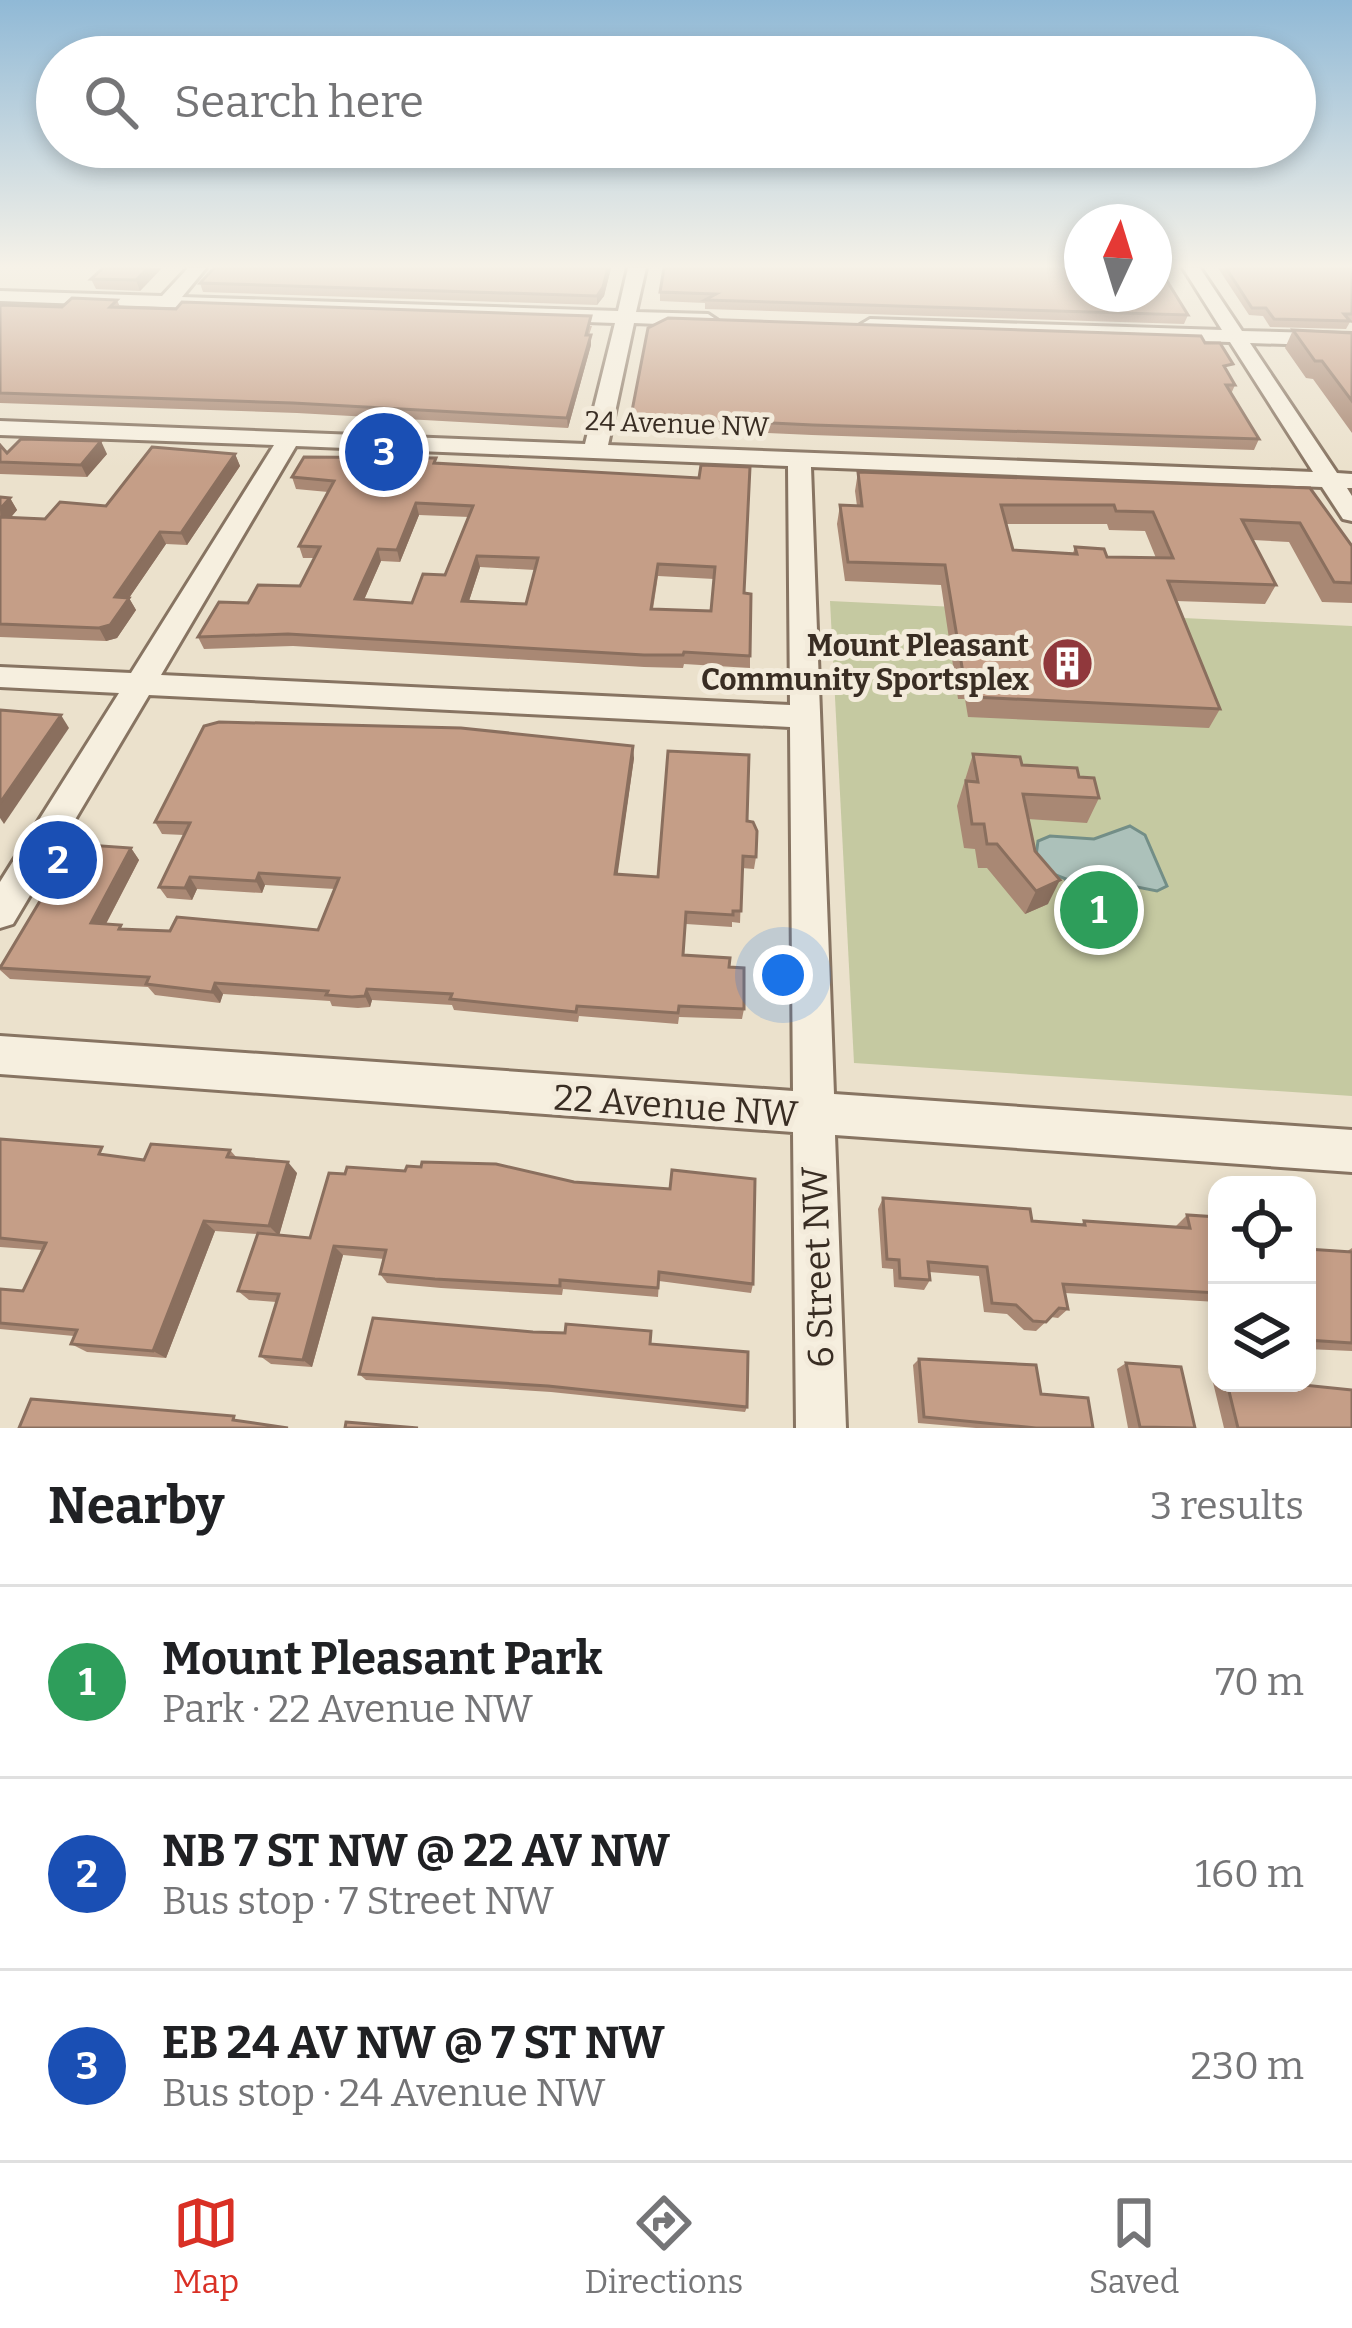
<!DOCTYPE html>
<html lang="en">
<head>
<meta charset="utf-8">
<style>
  body { margin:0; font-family:Bitter,serif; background:#f2f2f2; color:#202124 }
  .controls { position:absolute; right:36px; bottom:36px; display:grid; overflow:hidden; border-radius:24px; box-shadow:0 6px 18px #0003 }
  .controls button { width:108px; height:108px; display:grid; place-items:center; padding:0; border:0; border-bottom:3px solid #e0e0e0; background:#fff; color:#202124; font:60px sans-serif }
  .compass { position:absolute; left:1064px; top:204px; width:108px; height:108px; border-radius:50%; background:#fff; box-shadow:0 6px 18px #0003; rotate:4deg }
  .you { position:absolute; left:783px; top:975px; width:42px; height:42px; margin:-30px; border:9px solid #fff; border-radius:50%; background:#1a73e8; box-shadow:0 0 0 18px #1a73e833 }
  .badge { display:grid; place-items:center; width:78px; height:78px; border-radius:50%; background:#d93025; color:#fff; font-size:39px; font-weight:700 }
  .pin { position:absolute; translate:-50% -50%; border:6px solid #fff; box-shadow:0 3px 12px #0006 }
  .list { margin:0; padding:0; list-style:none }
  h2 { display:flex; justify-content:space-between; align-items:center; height:156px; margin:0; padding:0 48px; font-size:51px }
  h2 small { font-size:39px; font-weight:400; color:#757577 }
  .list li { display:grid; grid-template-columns:78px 1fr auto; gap:36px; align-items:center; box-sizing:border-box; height:192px; padding:0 48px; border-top:3px solid #e0e0e0 }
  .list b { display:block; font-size:45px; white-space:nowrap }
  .list p { margin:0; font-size:39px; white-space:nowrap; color:#757577 }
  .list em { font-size:39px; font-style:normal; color:#757577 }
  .icon { flex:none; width:66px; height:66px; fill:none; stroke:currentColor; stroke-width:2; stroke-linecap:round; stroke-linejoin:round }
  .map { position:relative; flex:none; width:1352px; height:1428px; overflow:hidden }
  .search { position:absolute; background:#fff; box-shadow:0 6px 18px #0003; left:36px; right:36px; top:36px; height:132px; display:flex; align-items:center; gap:30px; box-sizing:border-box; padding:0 42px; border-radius:66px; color:#757577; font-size:45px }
  .sheet { height:732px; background:#fff }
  nav { display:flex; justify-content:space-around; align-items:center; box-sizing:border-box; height:168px; border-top:3px solid #e0e0e0; background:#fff; font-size:33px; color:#757577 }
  nav a { display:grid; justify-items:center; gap:6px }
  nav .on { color:#d93025 }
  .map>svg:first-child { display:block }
  .green { fill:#c5c9a1 }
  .water { fill:#acc1ba; stroke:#738e87; stroke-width:3 }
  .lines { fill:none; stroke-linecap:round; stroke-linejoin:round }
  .minor-casing { stroke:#877462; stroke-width:6 }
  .minor { fill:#f6efdf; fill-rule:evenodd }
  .wall { fill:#a98874; fill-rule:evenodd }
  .shaded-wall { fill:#8a6f5e }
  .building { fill:#c59e87; stroke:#8a6f5e; stroke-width:3; fill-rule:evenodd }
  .labels { text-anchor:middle; stroke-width:10; stroke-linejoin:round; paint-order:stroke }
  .far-street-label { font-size:27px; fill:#392d23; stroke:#f3ebdb }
  .poi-label { font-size:30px; font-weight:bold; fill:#392d23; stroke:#f3ebdb; text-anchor:end }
  .near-street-label { font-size:36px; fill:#392d23; stroke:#f3ebdb }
</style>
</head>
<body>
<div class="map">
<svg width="1352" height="1428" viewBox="0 0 1352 1428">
  <rect width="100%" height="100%" fill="#ebe1cc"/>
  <path class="green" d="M830,601L1352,626V1096L854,1063Z"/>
  <path class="water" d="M1130,826L1145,835L1167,886L1157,891L1107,881L1123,916L1110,929L1086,928L1062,904L1066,879L1048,872L1036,856L1038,841L1050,836L1094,839Z"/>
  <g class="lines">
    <defs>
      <path id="minor" d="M188,268H206L182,297L618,311L628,268H646L636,312L708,314L717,320L708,326L634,323L608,445L1313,472L1230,342L870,331L860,325L870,319L1222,330L1183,268H1200L1242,331L1352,334V346L1250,343L1337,473L1352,474V488H1347L1352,496V521L1343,519L1322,487L811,467L834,1094L1352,1130V1172L835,1135L846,1428H796L793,1132L0,1074V1036L793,1091L790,727L149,695L13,924L0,928V882L119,693L0,687V667L131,673L274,445L0,435V421L585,444L615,323L0,301V291L162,296ZM296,446L788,466L790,705L161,675Z"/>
    </defs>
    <use href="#minor" class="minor-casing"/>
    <use href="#minor" class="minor"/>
  </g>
  <g class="wall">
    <path d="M103,268H162L140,291L96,289L91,279Z"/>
    <path d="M214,268H611L604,296L597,305L203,292L200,283Z"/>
    <path d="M1218,268H1352V323L1350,322L1346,329L1270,327L1263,316L1249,315Z"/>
    <path d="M660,292L1188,315L1184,324L705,309V303L660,301Z"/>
    <path d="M117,300L120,307L592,326L589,335H591V345L568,428L297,413L0,403V305L62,307Z"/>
    <path d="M1293,330L1352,333V433L1313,379L1306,378L1285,348Z"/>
    <path d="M1205,343L1235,385L1231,394L1259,439L1254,450L812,435L632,427L631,416Z"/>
    <path d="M0,445L7,453L107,454L87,477L0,474Z"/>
    <path d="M235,454L240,466L187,545L166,544L129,598L136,610L117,638L106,641L0,637V497L10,498L17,510L11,517L45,519L106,506Z"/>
    <path d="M437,463L699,478L744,593L750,656V668L684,664L683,668L644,667L293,646L204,649L198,637L248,603L300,586L314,558H303L299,546L328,492L296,489L292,477ZM419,515L469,517L445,575L412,603L364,600L381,561L400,562ZM480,567L535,570L526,604L469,601ZM658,576L714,579L711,611L653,609Z"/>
    <path d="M858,472L1310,488L1352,546V603L1322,602L1289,542L1253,540L1276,585L1265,604L1176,601L1220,709L1209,728L968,717L965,699H958L941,585L845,581L837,524L840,505L857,506L855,491ZM1006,524H1107L1109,530L1145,531L1156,558L1107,557L1075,547L1073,553L1013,550Z"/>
    <path d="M973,754L1079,777L1099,798L1087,823L1028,819L1048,904L1025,914L987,868H978L975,849L964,848L957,806Z"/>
    <path d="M634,758L617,874L658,877L747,821L756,857L754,869L742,868L740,923L732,922V927L686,924L683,955L729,967L744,1009L742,1019L679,1017L678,1024L579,1016L578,1022L454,1010L452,1005L372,1000L370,1007L358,1008L332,1006L330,1001L223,994L220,1003L155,995L148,987L10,979L0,970V965L131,848L139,860L106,924L124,929L170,931L318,930L335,889L265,885L262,893L197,889L192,900L167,898L159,887L184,835L162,834L155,822Z"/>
    <path d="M0,1139L144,1160L230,1150L237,1158L297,1173L279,1235L310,1238L329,1173L753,1284L751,1293L659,1281L658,1297L563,1289L562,1295L441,1288L387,1283L380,1274L384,1259L343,1255L312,1367L271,1364L260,1356L276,1302L249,1300L238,1291L257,1234L215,1231L166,1358L87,1352L71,1344L74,1336L0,1329V1289L23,1291L42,1250L0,1247Z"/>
    <path d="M883,1198L1032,1221L1081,1225L1084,1221L1175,1227L1187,1215L1217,1217V1302L1065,1293L1068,1309L1058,1318L1051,1317L1036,1331L1024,1330L1007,1314L984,1312L979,1276L929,1272L930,1280L924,1290L894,1287L893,1269L882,1268L878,1209Z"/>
    <path d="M1352,1248V1351L1307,1349V1249L1346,1252Z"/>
    <path d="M651,1344L747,1407L745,1412L551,1392L366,1380L359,1374Z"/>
    <path d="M919,1359L1093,1428H976L918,1423L913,1365Z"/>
    <path d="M1217,1362V1383H1284L1352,1428H1224L1209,1366Z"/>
    <path d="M1126,1363L1195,1428H1128L1117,1369Z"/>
  </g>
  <g class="shaded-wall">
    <path d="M148,268H162L140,291L136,280Z"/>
    <path d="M608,268H611L604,296L597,305V296Z"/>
    <path d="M591,335V345L568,428L567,418Z"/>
    <path d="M101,441L107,454L87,477L81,465Z"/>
    <path d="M235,454L240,466L187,545L181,533Z"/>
    <path d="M10,498L17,510L1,529L0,509Z"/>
    <path d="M416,503L419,515L400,562L397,550Z"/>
    <path d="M160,532L166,544L129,598L136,610L117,638L106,641L99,628L115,597Z"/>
    <path d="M378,549L381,561L359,611L355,599Z"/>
    <path d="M477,556L480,567L465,613L462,601Z"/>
    <path d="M61,715L69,728L4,824L0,818V803Z"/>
    <path d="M633,746L634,758L616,886L615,874Z"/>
    <path d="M131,848L139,860L100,935L91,923Z"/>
    <path d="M259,873L265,885L262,893L256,881Z"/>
    <path d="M190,877L197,889L192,900L185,888Z"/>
    <path d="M1060,880L1048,904L1025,914L1036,891Z"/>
    <path d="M215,983L223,994L220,1003L212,992Z"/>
    <path d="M367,989L372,1000L370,1007L365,996Z"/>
    <path d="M288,1162L297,1173L279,1236L269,1226Z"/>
    <path d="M204,1221L215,1231L166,1358L153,1351Z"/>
    <path d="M334,1246L343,1255L312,1367L303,1360Z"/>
  </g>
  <g class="building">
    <path d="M103,268H148L136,280L91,279Z"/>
    <path d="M214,268H608L603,287L597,296L200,283Z"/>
    <path d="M664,268H1082V294H1154V268H1159L1188,315L705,300L716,294L660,292Z"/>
    <path d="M1226,268H1352V314H1344L1350,321L1274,319L1266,308H1252Z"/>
    <path d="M72,298L117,300L110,307L176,309L182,302L591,316L586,335H591L567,418L293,403L0,393V305L62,307Z"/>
    <path d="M668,318L1201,336L1205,343H1220L1233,364L1224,366L1235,385H1226L1259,439L813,425L631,416L648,328Z"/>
    <path d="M1293,330L1352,333V401L1322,361H1315Z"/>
    <path d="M21,439L101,441L81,465L0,462V445L7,453Z"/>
    <path d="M152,447L235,454L181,533L160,532L115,597L129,598L110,625L99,628L0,624V517L45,519L60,502L106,506Z"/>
    <path d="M304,457L436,458L434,463L699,478L701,465L750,467L744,593L751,594L750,656L684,652L683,655H644L288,634L198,637L219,602L248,603L258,585L300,586L320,547L299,546L334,481L292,477ZM416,503L473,506L445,575L423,574L412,603L355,599L378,549L397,550ZM477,556L538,558L526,604L462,601ZM658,564L715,567L711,611L651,609Z"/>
    <path d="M858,472L1310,488L1352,546V583L1334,582L1300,523L1242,520L1276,585L1168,581L1220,709L974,697L971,680L964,679L945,565L848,562L840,505L862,506ZM1001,505H1114L1116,511L1153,512L1173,558L1107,557L1104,549L1075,547L1077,554L1013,550Z"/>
    <path d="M0,497L10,498L0,509Z"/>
    <path d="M0,710L61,715L0,803Z"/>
    <path d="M219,722L461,728L633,746L615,874L658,877L668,751L749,755L747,821L753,822L757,831L756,857L743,856L741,911H733V915L686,912L683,955L730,958L729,967L744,968V1009L679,1006L678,1013L577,1006L576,1012L450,999L452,994L367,989L365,996L352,997L326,995L328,991L215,983L212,992L146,984L149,977L0,968L74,844L131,848L91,923L121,925L119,929L170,931L177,917L318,930L339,878L259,873L256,881L190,877L185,888L159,887L190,823L155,822L204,726Z"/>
    <path d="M973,754L1020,757L1022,765L1077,768L1079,777L1094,778L1099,798L1023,794L1035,851L1060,880L1036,891L997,844H987L984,824H972L966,781L978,782Z"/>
    <path d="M0,1139L102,1147L99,1154L144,1160L151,1144L230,1150L227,1157L288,1162L269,1226L204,1221L153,1351L71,1344L77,1330L0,1323V1289L23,1291L46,1243L0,1238Z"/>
    <path d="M422,1162L496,1164L574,1182L670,1189L672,1170L755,1179L753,1284L659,1272L658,1288L560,1280V1286L435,1279L380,1274L386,1250L334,1246L303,1360L260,1356L279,1294L238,1291L258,1233L310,1238L329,1173L345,1174L347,1167L405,1171L407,1166L421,1167Z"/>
    <path d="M883,1198L1030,1209L1032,1221L1085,1225L1084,1221L1190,1228L1187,1215L1217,1217V1293L1063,1284L1068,1309L1059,1308L1046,1322L1033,1321L1016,1305L992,1303L987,1267L928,1262L930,1280L900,1278L899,1260L887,1259Z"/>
    <path d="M1307,1249L1352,1252V1343L1307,1340Z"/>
    <path d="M373,1318L533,1332L565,1333L566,1324L651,1331L650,1344L748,1352L747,1407L548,1386L359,1374Z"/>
    <path d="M919,1359L1036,1365L1041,1394L1088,1398L1093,1428H1036L924,1417Z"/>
    <path d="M1126,1363L1181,1367L1195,1428L1140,1427Z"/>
    <path d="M1227,1383H1284L1352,1390V1428H1238Z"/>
    <path d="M31,1399L234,1416L233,1420L288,1428H19Z"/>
    <path d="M346,1422L418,1428H345Z"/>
  </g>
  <linearGradient id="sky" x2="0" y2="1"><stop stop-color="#90b9d6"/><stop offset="0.57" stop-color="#f6f2e8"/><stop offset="1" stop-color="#f6f2e8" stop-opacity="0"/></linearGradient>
  <rect width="1352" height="468" fill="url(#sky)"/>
  <defs>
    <symbol id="building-disc" viewBox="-11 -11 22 22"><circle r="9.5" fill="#90383c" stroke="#f3ebdb"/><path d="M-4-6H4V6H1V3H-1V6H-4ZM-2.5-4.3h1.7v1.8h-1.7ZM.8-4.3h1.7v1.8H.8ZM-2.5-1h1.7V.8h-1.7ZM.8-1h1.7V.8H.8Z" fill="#fff"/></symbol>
  </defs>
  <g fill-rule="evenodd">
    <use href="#building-disc" x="1038" y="634" width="59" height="59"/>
  </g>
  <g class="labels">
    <g class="far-street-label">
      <text transform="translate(677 424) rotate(2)" y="9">24 Avenue NW</text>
    </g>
    <g class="poi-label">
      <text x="1029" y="656">Mount Pleasant<tspan x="1029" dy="34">Community Sportsplex</tspan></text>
    </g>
    <g class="near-street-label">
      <text transform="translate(676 1105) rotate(4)" y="13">22 Avenue NW</text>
      <text transform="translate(817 1267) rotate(-92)" y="13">6 Street NW</text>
    </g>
  </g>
</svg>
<div class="controls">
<button><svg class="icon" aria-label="locate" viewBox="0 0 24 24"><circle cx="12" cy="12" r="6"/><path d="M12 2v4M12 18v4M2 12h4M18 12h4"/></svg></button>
<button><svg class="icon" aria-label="layers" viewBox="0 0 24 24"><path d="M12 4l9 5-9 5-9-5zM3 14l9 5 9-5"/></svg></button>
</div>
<svg class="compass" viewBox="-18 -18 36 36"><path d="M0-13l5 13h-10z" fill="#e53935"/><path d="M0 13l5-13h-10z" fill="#757577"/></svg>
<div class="you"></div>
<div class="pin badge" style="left:1099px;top:910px;background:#2e9e5b">1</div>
<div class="pin badge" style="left:58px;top:860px;background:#1a4fb4">2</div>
<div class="pin badge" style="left:384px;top:452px;background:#1a4fb4">3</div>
<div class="search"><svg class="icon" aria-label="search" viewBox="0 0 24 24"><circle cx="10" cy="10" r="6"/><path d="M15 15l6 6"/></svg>Search here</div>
</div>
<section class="sheet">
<h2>Nearby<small>3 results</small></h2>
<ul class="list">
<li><span class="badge" style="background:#2e9e5b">1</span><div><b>Mount Pleasant Park</b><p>Park · 22 Avenue NW</p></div><em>70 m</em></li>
<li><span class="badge" style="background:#1a4fb4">2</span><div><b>NB 7 ST NW @ 22 AV NW</b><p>Bus stop · 7 Street NW</p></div><em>160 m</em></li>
<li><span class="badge" style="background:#1a4fb4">3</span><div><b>EB 24 AV NW @ 7 ST NW</b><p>Bus stop · 24 Avenue NW</p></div><em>230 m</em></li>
</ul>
</section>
<nav>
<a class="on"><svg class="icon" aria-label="map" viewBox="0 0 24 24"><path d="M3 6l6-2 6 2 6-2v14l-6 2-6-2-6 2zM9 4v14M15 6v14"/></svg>Map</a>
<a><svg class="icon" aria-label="directions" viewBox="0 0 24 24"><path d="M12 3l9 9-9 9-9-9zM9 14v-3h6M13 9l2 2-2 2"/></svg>Directions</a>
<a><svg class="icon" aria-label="saved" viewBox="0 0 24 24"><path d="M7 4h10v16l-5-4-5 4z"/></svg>Saved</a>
</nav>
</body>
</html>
